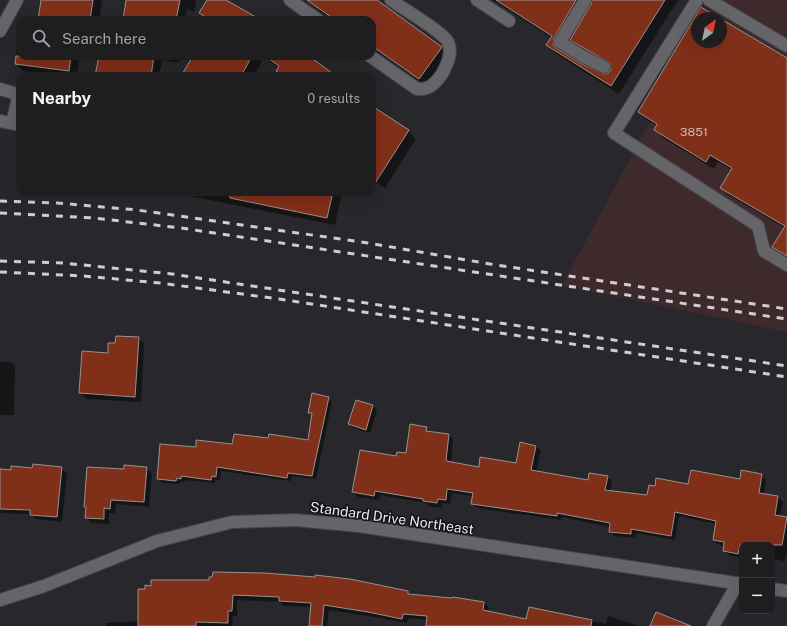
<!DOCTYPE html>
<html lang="en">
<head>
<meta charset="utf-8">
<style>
  body { margin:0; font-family:"Public Sans",sans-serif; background:#26272a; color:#f1f3f6 }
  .controls { position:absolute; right:12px; bottom:12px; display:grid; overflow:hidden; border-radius:8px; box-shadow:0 4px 16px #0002 }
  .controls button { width:36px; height:36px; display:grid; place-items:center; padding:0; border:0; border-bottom:1px solid #3c3c3f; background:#1e1e21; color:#f1f3f6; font:20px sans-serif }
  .compass { position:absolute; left:691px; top:12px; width:36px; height:36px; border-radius:50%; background:#1e1e21; box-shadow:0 4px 16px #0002; rotate:33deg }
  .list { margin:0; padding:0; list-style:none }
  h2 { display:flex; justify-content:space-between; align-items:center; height:52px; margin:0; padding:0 16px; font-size:17px }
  h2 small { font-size:13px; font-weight:400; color:#a1a2a5 }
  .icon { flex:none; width:22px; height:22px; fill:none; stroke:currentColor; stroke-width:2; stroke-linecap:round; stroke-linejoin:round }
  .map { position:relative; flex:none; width:787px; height:626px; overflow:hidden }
  .search { position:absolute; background:#1e1e21; box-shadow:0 4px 16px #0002; left:16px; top:16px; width:360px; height:44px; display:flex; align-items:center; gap:10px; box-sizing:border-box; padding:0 14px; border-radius:12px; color:#a1a2a5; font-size:15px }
  .panel { position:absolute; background:#1e1e21; box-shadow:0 4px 16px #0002; left:16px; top:72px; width:360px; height:124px; border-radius:12px }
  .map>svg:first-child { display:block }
  .commercial { fill:#3e2a2d }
  .shadow { fill:#0007; fill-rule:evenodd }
  .building { fill:#802f19; stroke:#989190 }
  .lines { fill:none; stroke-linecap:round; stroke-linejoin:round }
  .minor-casing { stroke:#454548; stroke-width:14 }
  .minor { stroke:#646469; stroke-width:12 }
  .rail { stroke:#ceced1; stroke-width:3; stroke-dasharray:7 7; stroke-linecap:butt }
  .labels { text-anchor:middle; stroke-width:3; stroke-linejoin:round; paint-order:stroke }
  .number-label { font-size:12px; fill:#cfbab6 }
  .street-label { font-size:14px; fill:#e9e8eb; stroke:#111113 }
</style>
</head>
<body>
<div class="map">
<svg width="787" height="626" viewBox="0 0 787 626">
  <rect width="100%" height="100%" fill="#28282c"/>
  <path class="commercial" d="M716,0H787V332L562,285L697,35V42H721V18H706Z"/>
  <g class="shadow">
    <path d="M42,0H102L100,16L101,20H39Z"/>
    <path d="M127,0H196L194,12L187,9L185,20H124Z"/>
    <path d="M315,0H375L441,47L449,55L427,86L372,47V20H334L320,11L313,3Z"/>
    <path d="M493,0H678L619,94L555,53L547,45L552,38ZM590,1H593L571,39L579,47L611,66L612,70L608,74L604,76L580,64L561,53V46Z"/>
    <path d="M702,9L717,18H697V42H721V20L787,60V258L773,247L785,228L729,195L721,188L732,170L718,162L714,169L663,138L655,130L657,126L647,120L639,112Z"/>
    <path d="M19,33L20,56H80L77,76H38L39,74L23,71L15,63Z"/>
    <path d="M100,56H180L179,63L162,60L159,76H96Z"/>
    <path d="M194,56H307L333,76H282L277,71L279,68L264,57L254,76H183Z"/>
    <path d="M372,108L408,131L416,139L385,188L372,180Z"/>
    <path d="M170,192H342L335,225Z"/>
    <path d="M138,338L144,344L141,402L87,399L80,393L116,344Z"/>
    <path d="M0,362H11L15,366L14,415H0Z"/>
    <path d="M328,398L332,402L316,479L292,476L291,481L221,471L220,480H215V483L185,480L184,482H180V484L162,483L158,479L197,448L233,445L269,440L309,441L312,415L309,412Z"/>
    <path d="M373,406L377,410L370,433L353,428L349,424Z"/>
    <path d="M426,428L431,433L449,435L453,439L451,463L479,468L517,464L521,443L536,446L541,451L536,472L588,481L608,477L612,482L610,492L648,496L689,485L740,480L761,475L766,480L764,495L778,497L783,502L780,516L787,518V552L784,561L772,559V545H742V558L728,555L724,551V546L719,545L714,540L717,524L679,516L675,540L636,533L635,538L615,536L610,531V527L562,517L561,520L477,508L472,503L473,496L452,493L450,504L442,503V508L428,506L426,503L380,495L379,500L358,497L353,492L397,457L406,454Z"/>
    <path d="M61,468L67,473L62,522L36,519L31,514L0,513V470L12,471Z"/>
    <path d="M146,468L152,474L149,507L116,504L115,513H109V524L92,523L86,518L87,508L85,506L124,470Z"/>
    <path d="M139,590L408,592L410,595L484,603L489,607L488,612L527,620L529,608L606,624L608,616L639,626H427L428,620L408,618L407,623L374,617L329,610L327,626H310L312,607L284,606L280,602L237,600V616H233L232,626H106V623L139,621Z"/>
  </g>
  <g class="building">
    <path d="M41,0H93L90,20H38Z"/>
    <path d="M126,0H180L176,20H123Z"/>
    <path d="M207,0H226L261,20H211L199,13Z"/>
    <path d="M307,0H377L442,47L419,79L372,46V20H335Z"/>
    <path d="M496,0H576L554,38L553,45L556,48L580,63L604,74L608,73L611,70L610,63L570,40L591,4L592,0H665L611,86L546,45L552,36Z"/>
    <path d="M701,7L719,18H697V42H721V19L787,58V256L772,247L785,226L720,188L732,168L710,155L706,162L654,130L657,124L638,112Z"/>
    <path d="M16,56H71L69,71L15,64Z"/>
    <path d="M99,56H154L151,76H95Z"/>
    <path d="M193,56H252L241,76H181Z"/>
    <path d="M265,56H309L336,76H283L276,71L279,66Z"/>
    <path d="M372,106L409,130L372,188Z"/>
    <path d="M230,192H333L327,218L230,198Z"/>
    <path d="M116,336L139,337L135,397L79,393L82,351L108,353V343H115Z"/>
    <path d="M312,393L329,397L312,476L288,473L287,478L217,467L216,477L212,476L211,480L181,476V479L177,478L176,481L157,479L160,444L196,447V440L232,444L234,434L268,438L269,434L308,440L312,413H308Z"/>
    <path d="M356,400L373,405L366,430L348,424Z"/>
    <path d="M410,424L427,427L426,431L449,434L446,461L479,467L480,457L516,463L520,442L536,446L531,470L588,480L589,473L608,476L605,490L647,495L649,485L655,486L656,478L688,484L691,470L740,479L741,470L762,474L759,493L778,496L775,515L787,517L782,545H740L738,554L723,551L724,542L713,540L716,521L675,512L671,536L631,529V534L609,532L610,523L557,513V516L471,504L473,493L447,489L446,500L438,499L437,503L423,501V499L375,491L374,496L352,492L360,450L396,456L397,452L406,453Z"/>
    <path d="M33,464L62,467L57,517L30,515V510L0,509V469L11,470V466L32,468Z"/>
    <path d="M124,465L147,467L144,502L111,500L110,509L104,508V519L85,518L86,507H84L87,467L124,469Z"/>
    <path d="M213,572L265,573L315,577V575L350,579L408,591V594L452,598L453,597L484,602L483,610L526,619L529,607L558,613L592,620L591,626H426L427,616L403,614L402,619L368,612L324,605L322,626H309L311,603L279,601V597L233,595L232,611H228V623L196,622V626H138V589H145V585L151,586V580H209V577H212Z"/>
    <path d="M656,612L691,626H650Z"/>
  </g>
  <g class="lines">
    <defs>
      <g id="minor">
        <path d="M290,0L318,20"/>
        <path d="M477,0L509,21"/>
        <path d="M585,0L560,42L584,57L604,67"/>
        <path d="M697,0L614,133L758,226L764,251L787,265"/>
        <path d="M709,0L787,46"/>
        <path d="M0,31L17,0"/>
        <path d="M370,56L417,89C429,90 435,84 442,74C447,65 453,53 448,42C443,32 402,8 391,0"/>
        <path d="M0,89L20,95"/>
        <path d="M0,121L20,125"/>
        <path d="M12,123L19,94"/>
        <path d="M772,589L787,591"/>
        <path d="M0,600L44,586L157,541L232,522L295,520L359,526L742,584"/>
        <path d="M713,626L738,583"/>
      </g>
    </defs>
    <use href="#minor" class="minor-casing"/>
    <use href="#minor" class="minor"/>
    <g class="rail">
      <path d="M0,201L58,203L137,210L368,243L490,264L787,309"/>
      <path d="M0,213L94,218L181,228L787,319"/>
      <path d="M0,261L63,263L172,274L787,366"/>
      <path d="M0,272L83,276L160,283L279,299L787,377"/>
    </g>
  </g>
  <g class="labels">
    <g class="number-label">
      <text x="694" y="136">3851</text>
    </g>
    <g class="street-label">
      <text transform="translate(392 518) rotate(8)" y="5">Standard Drive Northeast</text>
    </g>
  </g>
</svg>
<div class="controls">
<button>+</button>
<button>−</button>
</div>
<svg class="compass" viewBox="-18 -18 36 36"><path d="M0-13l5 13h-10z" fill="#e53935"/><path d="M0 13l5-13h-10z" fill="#a1a2a5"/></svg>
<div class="search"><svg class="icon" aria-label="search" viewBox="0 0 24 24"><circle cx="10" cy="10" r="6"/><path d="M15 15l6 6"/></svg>Search here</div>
<section class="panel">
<h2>Nearby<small>0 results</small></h2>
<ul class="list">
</ul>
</section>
</div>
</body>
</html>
